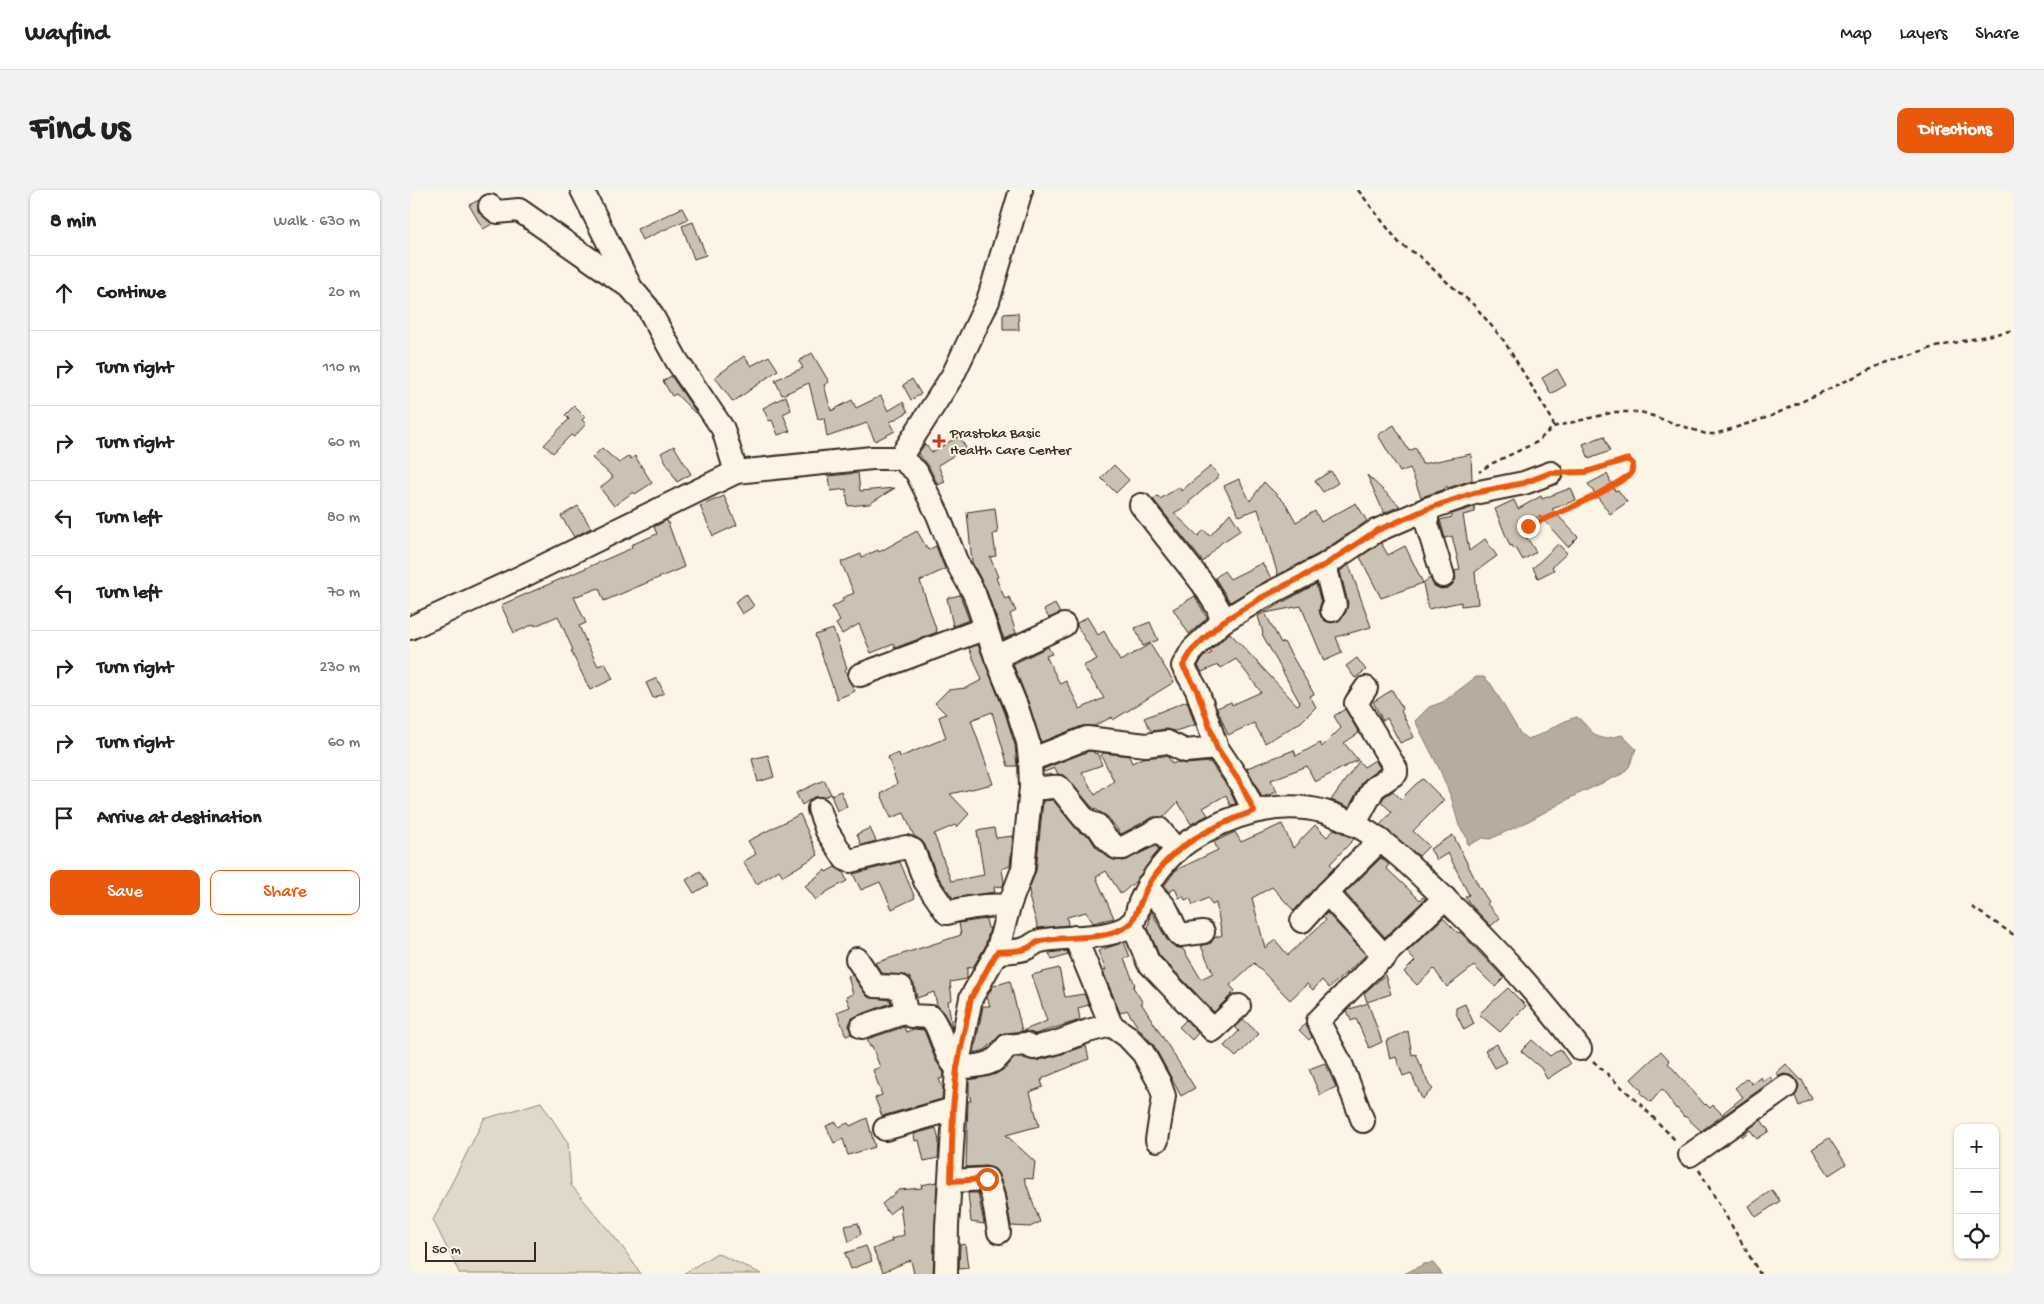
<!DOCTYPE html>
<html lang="en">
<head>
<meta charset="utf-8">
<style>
  body { margin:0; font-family:"Gochi Hand",sans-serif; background:#f2f2f2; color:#202124 }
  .controls { position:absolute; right:15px; bottom:15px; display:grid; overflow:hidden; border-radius:10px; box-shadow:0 1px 4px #0004 }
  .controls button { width:45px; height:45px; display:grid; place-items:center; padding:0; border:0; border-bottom:1px solid #e0e0e0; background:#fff; color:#202124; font:25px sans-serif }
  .scale { position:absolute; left:15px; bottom:12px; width:111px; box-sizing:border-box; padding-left:5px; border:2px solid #3b2a1e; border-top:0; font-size:14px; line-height:18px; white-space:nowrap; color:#3b2a1e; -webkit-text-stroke:4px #fcf5e5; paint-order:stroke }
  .stop { position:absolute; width:15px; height:15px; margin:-11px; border:4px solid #ea580c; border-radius:50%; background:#fff }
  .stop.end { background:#ea580c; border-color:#fff; box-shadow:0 1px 5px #0008 }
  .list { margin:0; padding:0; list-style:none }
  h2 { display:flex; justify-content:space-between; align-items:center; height:65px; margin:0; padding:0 20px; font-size:21px }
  h2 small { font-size:16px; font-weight:400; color:#757577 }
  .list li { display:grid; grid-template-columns:32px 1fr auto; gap:15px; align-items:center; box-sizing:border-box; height:75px; padding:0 20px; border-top:1px solid #e0e0e0 }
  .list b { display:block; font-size:19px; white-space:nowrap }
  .list em { font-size:16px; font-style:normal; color:#757577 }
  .actions { display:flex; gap:10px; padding:15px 20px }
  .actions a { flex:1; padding:11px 0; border:1px solid #ea580c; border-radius:10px; text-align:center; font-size:18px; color:#ea580c }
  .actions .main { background:#ea580c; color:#fff }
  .icon { flex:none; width:28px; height:28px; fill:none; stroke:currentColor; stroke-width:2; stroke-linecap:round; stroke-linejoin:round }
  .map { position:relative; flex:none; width:1604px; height:1084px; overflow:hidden; border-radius:10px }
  header { display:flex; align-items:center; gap:30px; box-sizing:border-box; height:70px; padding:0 25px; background:#fff; border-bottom:1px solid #e0e0e0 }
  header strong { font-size:24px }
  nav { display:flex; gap:28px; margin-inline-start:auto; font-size:18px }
  .intro { display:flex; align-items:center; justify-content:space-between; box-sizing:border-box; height:120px; padding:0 30px }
  h1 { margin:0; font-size:35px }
  .button { padding:12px 22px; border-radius:10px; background:#ea580c; color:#fff; font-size:18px; font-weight:700 }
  main { display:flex; gap:30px; padding:0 30px }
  aside { flex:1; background:#fff; border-radius:10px; box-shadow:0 1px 4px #0004 }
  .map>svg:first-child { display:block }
  .green { fill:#e0d8c8; stroke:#8e8173 }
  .water { fill:#b7ad9e; stroke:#85796b }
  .building { fill:#ccc2b3; stroke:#3b2a1e }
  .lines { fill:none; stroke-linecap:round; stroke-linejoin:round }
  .minor-casing { stroke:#3b2a1e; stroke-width:26 }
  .path { stroke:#3b2a1e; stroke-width:2.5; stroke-dasharray:5 4; stroke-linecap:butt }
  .minor { stroke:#fcf5e5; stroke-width:22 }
  .route { stroke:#ea580c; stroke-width:6 }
  .poi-dot { fill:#c8321e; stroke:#fcf5e5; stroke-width:2 }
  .labels { text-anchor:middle; stroke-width:4; stroke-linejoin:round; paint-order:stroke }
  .poi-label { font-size:15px; fill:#3b2a1e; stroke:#fcf5e5; text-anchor:start }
</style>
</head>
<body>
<header>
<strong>Wayfind</strong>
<nav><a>Map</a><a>Layers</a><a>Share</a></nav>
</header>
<div class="intro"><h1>Find us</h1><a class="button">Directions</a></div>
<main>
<aside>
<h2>8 min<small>Walk · 630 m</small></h2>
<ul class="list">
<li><svg class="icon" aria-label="ahead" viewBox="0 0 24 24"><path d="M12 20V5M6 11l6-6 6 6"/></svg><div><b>Continue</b></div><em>20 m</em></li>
<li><svg class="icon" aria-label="right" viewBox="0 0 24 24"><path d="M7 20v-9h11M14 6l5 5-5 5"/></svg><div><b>Turn right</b></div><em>110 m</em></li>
<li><svg class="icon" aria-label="right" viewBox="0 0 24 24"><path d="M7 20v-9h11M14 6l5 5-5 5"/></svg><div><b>Turn right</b></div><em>60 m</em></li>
<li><svg class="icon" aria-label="left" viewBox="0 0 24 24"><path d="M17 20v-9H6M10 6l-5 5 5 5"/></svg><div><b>Turn left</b></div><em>80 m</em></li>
<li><svg class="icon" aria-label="left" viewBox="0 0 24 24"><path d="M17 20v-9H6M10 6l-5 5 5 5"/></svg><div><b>Turn left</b></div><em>70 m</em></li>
<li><svg class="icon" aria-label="right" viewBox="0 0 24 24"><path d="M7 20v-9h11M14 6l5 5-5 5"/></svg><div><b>Turn right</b></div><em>230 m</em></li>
<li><svg class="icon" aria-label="right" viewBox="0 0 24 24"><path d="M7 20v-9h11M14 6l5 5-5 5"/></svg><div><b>Turn right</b></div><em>60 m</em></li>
<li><svg class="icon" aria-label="arrive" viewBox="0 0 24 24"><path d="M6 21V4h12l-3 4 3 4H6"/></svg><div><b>Arrive at destination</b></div></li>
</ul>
<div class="actions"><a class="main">Save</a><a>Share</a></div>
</aside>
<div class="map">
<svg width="1604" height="1084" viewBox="0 0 1604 1084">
  <rect width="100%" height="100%" fill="#fcf5e5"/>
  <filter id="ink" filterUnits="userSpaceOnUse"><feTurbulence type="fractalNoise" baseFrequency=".02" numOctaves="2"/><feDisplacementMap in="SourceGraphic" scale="10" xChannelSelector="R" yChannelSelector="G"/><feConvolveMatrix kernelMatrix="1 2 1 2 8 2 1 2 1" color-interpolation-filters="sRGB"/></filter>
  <g filter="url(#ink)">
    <g class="green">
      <path d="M131,912L158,953L161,995L211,1055L231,1084H50L23,1030L74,929Z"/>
      <path d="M307,1063L352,1084H273Z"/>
    </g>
    <g class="water">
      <path d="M1066,487H1074L1081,494L1110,543L1117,549C1135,545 1149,531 1167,527C1175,532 1182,546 1192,548C1197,549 1206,546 1212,545L1226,559L1219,577L1212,584L1166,605L1113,634L1080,649L1073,648L1058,655L1056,646L1049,636L1042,610L1030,580L1005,531L1019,517L1033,512Z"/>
      <path d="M1023,1073L1032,1084H994L1014,1074Z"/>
    </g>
    <g class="building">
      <path d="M69,10L68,21L82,34L73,39L59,15Z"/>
      <path d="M272,18L278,29L232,50L227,39Z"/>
      <path d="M283,32L296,65L284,69L272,36Z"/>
      <path d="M608,123L609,140H593V124Z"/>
      <path d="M402,163L419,192L414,195L421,221L442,210L446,218L471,206L478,221L493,212L498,222L480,232L485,241L465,251L457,233L417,247L414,228L408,229L399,193L372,205L365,190L393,178L389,171Z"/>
      <path d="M334,166L341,176L359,166L368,180L323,212L305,187Z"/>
      <path d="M1147,179L1156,195L1141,204L1132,188Z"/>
      <path d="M261,186L286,222L285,223L266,204L262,206L253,191Z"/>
      <path d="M502,189L511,204L501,210L493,195Z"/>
      <path d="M376,206L381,220L373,224L380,241L368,245L362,230L359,231L353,218Z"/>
      <path d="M164,216L175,227L172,230L176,234L164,247L161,245L143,263L134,255L159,229L155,225Z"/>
      <path d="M984,235L999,261L1006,258L1012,274L1061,264L1062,290L1038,298L1037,296L1033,300L1011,307L1000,278L990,282L968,245Z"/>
      <path d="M549,246L556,258L528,275L535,292L528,295L518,275L508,264L515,254L522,262Z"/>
      <path d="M1194,246L1200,261L1179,269L1173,254Z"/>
      <path d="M264,256L281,284L267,292L251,263Z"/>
      <path d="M192,258L209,273L219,266L221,269L225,266L242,293L225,304L223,302L204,316L190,298L203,287L182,268Z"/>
      <path d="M704,275L719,290L706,303L691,288Z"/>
      <path d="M801,276L809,286L779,312L780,314L764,323L788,346L794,340L800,346L820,323L831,340L811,353L793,372L743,309L748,306L750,309L769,297L771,301Z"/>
      <path d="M921,281L928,293L913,302L905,291Z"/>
      <path d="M448,283L450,301L485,298L459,314L438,316L436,299L421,301L419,286Z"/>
      <path d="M1197,284L1205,301L1208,300L1217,312L1200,324L1178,294Z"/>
      <path d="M957,285L990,316L974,323Z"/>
      <path d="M829,289L840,311L854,292L876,314L886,332L905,321L911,332L946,313L957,331L908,364L868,385L848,319L829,326L814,296Z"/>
      <path d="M1161,298L1166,310L1142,319L1168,347L1158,357L1130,326L1110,337L1126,362L1113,370L1106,358L1104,359L1102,355L1100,356L1085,319L1104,310L1108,319L1131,306L1132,309Z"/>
      <path d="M314,306L327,335L303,346L290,316Z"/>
      <path d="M168,316L181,338L164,347L151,326Z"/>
      <path d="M1064,317L1065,322L1053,325L1059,361L1075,349L1087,366L1065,382L1068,414L1051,416V412L1018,419L1013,393L971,408L950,367L971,353L978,365L995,356L1013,393L1020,388L1024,396L1031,399L1037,398L1042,395L1046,389L1045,381L1050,379L1042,346L1035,348L1030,330L1042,327V324Z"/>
      <path d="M585,318L588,343L583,344L586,366L580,367L588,387L586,388L595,409L599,407L606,421L600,424L606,443L594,449L576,399L562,372L557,322Z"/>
      <path d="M257,330L274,377L194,411L189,398L164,407L176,433L169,436L178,456L188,476L195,473L203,489L180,500L161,461L163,460L148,426L125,436L124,434L104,443L91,415L222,358L221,355L247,344L244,337Z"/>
      <path d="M507,341L518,360L526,356L535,379L510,391L527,442L485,458L484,454L461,463L449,434L432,444L426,434L430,431L422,417L433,411L432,408L444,403L431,372L451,364L452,367L468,360L469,362Z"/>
      <path d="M1148,354L1157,363L1142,377L1144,380L1128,388L1123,378Z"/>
      <path d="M852,373L861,388L820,412L805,388L814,381L820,389Z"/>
      <path d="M939,375L961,437L926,447L932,463L914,471L891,416L855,423L871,453L874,452L904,504L900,506L906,517L891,532L855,553L844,533L818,545L807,518L821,512L822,515L851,502L826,469L811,478L808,475L792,482L788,476L793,467L802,463L800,461L820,443L887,515L890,513L852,444L853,443L848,426L906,394L911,413L909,420L911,427L915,431L921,433L929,431L936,422L938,413L930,381Z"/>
      <path d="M336,404L344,416L332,424L325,412Z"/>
      <path d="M550,405L559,430L543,436L537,408Z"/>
      <path d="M785,406L797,428L779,444L763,419Z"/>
      <path d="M645,414L650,423L639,428L634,420Z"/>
      <path d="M677,427L688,445L694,441L710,471L740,454L764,492L703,530L702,527L684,536H672L631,552L619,514L603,474L638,457L642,464L636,466L650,494L656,491L670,519L694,508L673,476L687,469L667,436V433Z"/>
      <path d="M740,432L748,450L733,456L725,438Z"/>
      <path d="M423,439L437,478L435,479L438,489L445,501L427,509L405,445Z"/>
      <path d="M568,455L595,523L605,555L607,576H598L582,522L561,530L583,594L540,604L559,624L547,637L545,635L524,644L541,691L574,685L567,641L584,638L586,648L603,646L600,676L592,679L594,692L593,696L584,697L585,702L543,708L527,685L515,655L512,651L504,646L494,623L481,628L471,604L487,594L478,567L489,563L490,567L536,548L529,527L536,524L525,513L538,500L556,498L572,490L559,458Z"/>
      <path d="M947,468L956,480L945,488L936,476Z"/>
      <path d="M247,488L254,503L243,508L236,493Z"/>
      <path d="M982,500L993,519L991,521L1004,547L990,553L977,528L973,531L963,512Z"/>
      <path d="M777,511L785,535L765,541L756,539L741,541L734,528Z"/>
      <path d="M935,519L949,543L934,553L948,570L905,592L897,576L861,590L867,602L852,607L837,578L884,560L886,566L910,553L912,557L931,538L924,526Z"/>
      <path d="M679,561L684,562L685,564L687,563L692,575L672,582L685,605L704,591L691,565L694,563L719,566L722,573L732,568L755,566L758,567L762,574L767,572L776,574L800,572L819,599L826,614L820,615L816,605L793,618L798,625L781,634L768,612L754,627H743L711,644L698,627L682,617L655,586L648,584L645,578L634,582L633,579Z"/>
      <path d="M358,565L364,587L348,592L342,569Z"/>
      <path d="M965,570L970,578L953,591L939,617L921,610L949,571L954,577Z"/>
      <path d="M1013,589L1034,610L1003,641L1019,656L1009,666L970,635L982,622L971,612L974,607L983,601L991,609L1006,594Z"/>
      <path d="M414,590L421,604L414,607H404L392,615L386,603Z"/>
      <path d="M431,601L437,617L427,621L421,605Z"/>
      <path d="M643,610L663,635L669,642L679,646L686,657L699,668L713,671L746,656L749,660L726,691L711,704L696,681L686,687L704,728L683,733L676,722L657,727L658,735L628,738L619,707H620L619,699L626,681L633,611Z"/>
      <path d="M390,624L408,665L373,686L369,680L347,694L333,672L346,664L338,651Z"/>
      <path d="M872,634L883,658L905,635L917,647L924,639L944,649L920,674L924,678L884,721L862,697L842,708L855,758L865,750L878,765L916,730L913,727L917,723L956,765L919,798L912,790L903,800L897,794L880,810L844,773L820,795L825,801L804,822L749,765L738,738L741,721L757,750L765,757L773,759L791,789L803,783L791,756L801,753L804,748L812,745L806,713L802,715L798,708L783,715L780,708L775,710L773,706L769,708L765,698L759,702L754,696L766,680L808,660L804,652L825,642L831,652Z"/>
      <path d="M460,638L466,651L451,655L447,644Z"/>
      <path d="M1043,645L1068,695L1079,712L1077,714L1090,728L1081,736L1061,715L1055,707L1059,705L1038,663L1027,670L1020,659Z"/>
      <path d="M971,668L979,675L976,678L1010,710L1013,707L1015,709L975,747L935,703Z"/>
      <path d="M490,672L505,708L482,719L470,692L451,700L443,684Z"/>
      <path d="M425,677L433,682L437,691L418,701L406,710L395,696L415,680L416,682Z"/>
      <path d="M290,681L298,695L284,703L276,690Z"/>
      <path d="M1033,728L1048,743L1050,742L1094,788L1085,797L1064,776L1037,797L1024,779L1007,795L994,782L1005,771L997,762Z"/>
      <path d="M576,729L578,738H580L575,757L563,777L557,778V789L540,792L542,810L538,811L542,838L532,820L527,815L524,802L507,808L504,794L497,786L472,783L465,773L551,745L549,733Z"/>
      <path d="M714,752L720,767L714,769L725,795L723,797L733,813H731L785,898L771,906L743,854L729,839L717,820L710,823L693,781L696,780L688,761Z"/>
      <path d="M657,761L658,765L642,770L639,763Z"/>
      <path d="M649,778L655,807L674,804L679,815L668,818L670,830L625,844L615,841L595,843L590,845L575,860L564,863L573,816H580L577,807L583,796L600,791L612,841L637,831L622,785Z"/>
      <path d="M442,785L458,807L480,810L481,813L442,828L439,835L441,844L436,846L427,822L440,817L436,807L443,804L438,786Z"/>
      <path d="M975,785L981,804L957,812L954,803Z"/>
      <path d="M1098,798L1116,816L1090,842L1069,824Z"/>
      <path d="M958,813L972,852L959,858L946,829L941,831L937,820Z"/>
      <path d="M1055,814L1064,834L1054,840L1046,823V818Z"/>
      <path d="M776,830L788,843L782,850L769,837Z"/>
      <path d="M834,830L849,844L826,867L814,856L829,841L825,837Z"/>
      <path d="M896,834L902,847L899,850L889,840Z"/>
      <path d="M494,837L496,842L504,839L514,840L526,871L534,883L533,888L529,889L533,898L532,909L472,926L465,908L472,905L463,880L470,877L462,856L460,857L457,849Z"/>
      <path d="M998,841L1002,865L1006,864L1019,895L1023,899L1012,909L1001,883L993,886L986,867L980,869L976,851Z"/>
      <path d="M1122,850L1140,866L1150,859L1160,874L1137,889L1131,878L1111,861Z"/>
      <path d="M1087,854L1097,872L1085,878L1075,860Z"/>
      <path d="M676,856L679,869L633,888V890H631L633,897L620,902L629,936L596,945L625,972L623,989L614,988L630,1032L620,1037L601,1036L595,1003L589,985L585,979L576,976L556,977L558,911H561L559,903V890L586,884L596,878L604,868H613L626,871L649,865Z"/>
      <path d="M1251,861L1260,871L1258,873L1295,915L1296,914L1300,918L1303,915L1313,925L1291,941L1275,926L1274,927L1267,918L1266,919L1252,899L1241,912L1230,903L1232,901L1221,889Z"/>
      <path d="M915,873L926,897L910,905L899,879Z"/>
      <path d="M1376,874L1391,890H1392L1402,909L1389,916L1385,906L1389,896L1386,889L1381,885L1374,884L1369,886L1366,883Z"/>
      <path d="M1359,886L1363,890L1314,925L1313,923L1333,907L1325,898L1337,888L1342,894L1351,887L1353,891Z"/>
      <path d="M457,928L465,957L438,965L433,949L424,953L416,936L426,932L429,937L438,933L440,936Z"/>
      <path d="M1351,930L1359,941L1347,949L1340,940L1332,947L1331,945Z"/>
      <path d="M526,938L529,951L528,968L514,971L509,950L505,951L504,944Z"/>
      <path d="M1419,948L1436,974L1419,985L1402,959Z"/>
      <path d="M527,992L523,1084H504L501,1070L473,1082L463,1059L482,1051L481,1049L494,1045L490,1015L479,1024L472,1014L489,1000L512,998L511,995Z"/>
      <path d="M1362,1000L1370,1011L1346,1027L1339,1016Z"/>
      <path d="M558,1003H568L574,1034L561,1032Z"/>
      <path d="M448,1033L451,1044L439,1052L435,1036Z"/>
      <path d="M555,1054L558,1078L549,1079L550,1055Z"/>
      <path d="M456,1056L462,1071L441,1079L435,1063Z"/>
    </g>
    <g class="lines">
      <defs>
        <g id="minor">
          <path d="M172,0L221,98L238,118L267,171L313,239L326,282"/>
          <path d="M80,16L87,22L109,20L218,96"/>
          <path d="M490,268L543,185L578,111L611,0"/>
          <path d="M731,315L793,394L808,418L812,432"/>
          <path d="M1017,319V334L1033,386"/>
          <path d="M915,375L925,415L922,420"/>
          <path d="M0,438L111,387L326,282L462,268H490L506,281L528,325L546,371L564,403L586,467L607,518L618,552L620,570L621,597L613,679L599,716L587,762L561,808L547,878L537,1036L536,1084"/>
          <path d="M586,467L654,435"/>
          <path d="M450,485L576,438"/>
          <path d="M807,558L787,500L773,476L783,459L812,432L851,408L915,375L966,341L1017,319L1064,303L1114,293L1141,283"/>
          <path d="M620,570L677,548L736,555L757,552L775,561L807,558L830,592L844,621"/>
          <path d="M621,597C631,600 639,596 649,597L672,626L678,632L687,635L695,647L707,658H713L749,639L767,661"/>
          <path d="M409,619L417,641L435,669L440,671L496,657L503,660L515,691L537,723C558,717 577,714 599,716"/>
          <path d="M944,635L964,598L986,583V579L946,513L956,498"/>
          <path d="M738,695C741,705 749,709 755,717C761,726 763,737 770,745L793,742"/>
          <path d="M917,703L975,767"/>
          <path d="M892,731L917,703L970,650"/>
          <path d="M720,734L728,747L738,772L803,840L829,816"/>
          <path d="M665,747L701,835L717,846L733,863L749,892L754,906L747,950"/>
          <path d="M587,762C596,761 609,762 617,758C622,756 625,752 630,751C655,745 703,751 722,733C727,728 727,719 730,712C741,688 757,666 779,651C818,625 868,609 915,622C960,635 996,671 1028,702C1080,751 1127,802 1170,859"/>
          <path d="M447,769L465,796L491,797L496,822L501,826L521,827C534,844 531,861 547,878C571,875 583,878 597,856L616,854L623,858L645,853L678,841L701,835"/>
          <path d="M452,837L496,822"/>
          <path d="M953,931L931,874L908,831C949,789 992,749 1035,708"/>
          <path d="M475,939L543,919"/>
          <path d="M1280,965L1376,897"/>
          <path d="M541,991L577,989L583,1007L589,1042"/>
        </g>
      </defs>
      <use href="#minor" class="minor-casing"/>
      <g class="path">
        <path d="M948,0L990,54L1008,65L1037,92L1065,116L1094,151L1143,231V237L1127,252L1081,274L1069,282"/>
        <path d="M1143,237L1205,222H1231L1296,244H1305L1359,227L1472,174L1521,158L1604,140"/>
        <path d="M1118,336C1155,321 1189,306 1221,284L1223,274L1219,269L1176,282H1160"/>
        <path d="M1562,717L1604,745"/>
        <path d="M1183,871L1229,913L1267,952"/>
        <path d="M1289,980L1350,1084"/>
      </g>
      <use href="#minor" class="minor"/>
    </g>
  </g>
  <g class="lines" filter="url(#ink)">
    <path class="route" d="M577,989L541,991L543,919L547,878L561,808L587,762C596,761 609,762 618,758C622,756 626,752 631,751C659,745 696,752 720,734C725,730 733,704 738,696C760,656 803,636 844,621L830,592L807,558L787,500L773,476L783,459L812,432L851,408L915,375L966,341L1017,319L1064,303L1114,293L1140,283L1176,282L1218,269L1223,274L1221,284C1189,306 1155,321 1118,336"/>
  </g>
  <path class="poi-dot" d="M526.5 243.5h5v5h5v5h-5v5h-5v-5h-5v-5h5z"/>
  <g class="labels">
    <g class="poi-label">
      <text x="540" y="247">Prastoka Basic<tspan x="540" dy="17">Health Care Center</tspan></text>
    </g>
  </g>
</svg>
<div class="controls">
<button>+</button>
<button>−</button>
<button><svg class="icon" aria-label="locate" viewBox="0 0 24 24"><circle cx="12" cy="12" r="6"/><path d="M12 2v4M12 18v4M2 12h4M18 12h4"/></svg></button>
</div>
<div class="scale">50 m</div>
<div class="stop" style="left:577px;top:989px"></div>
<div class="stop end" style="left:1118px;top:336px"></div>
</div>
</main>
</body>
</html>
